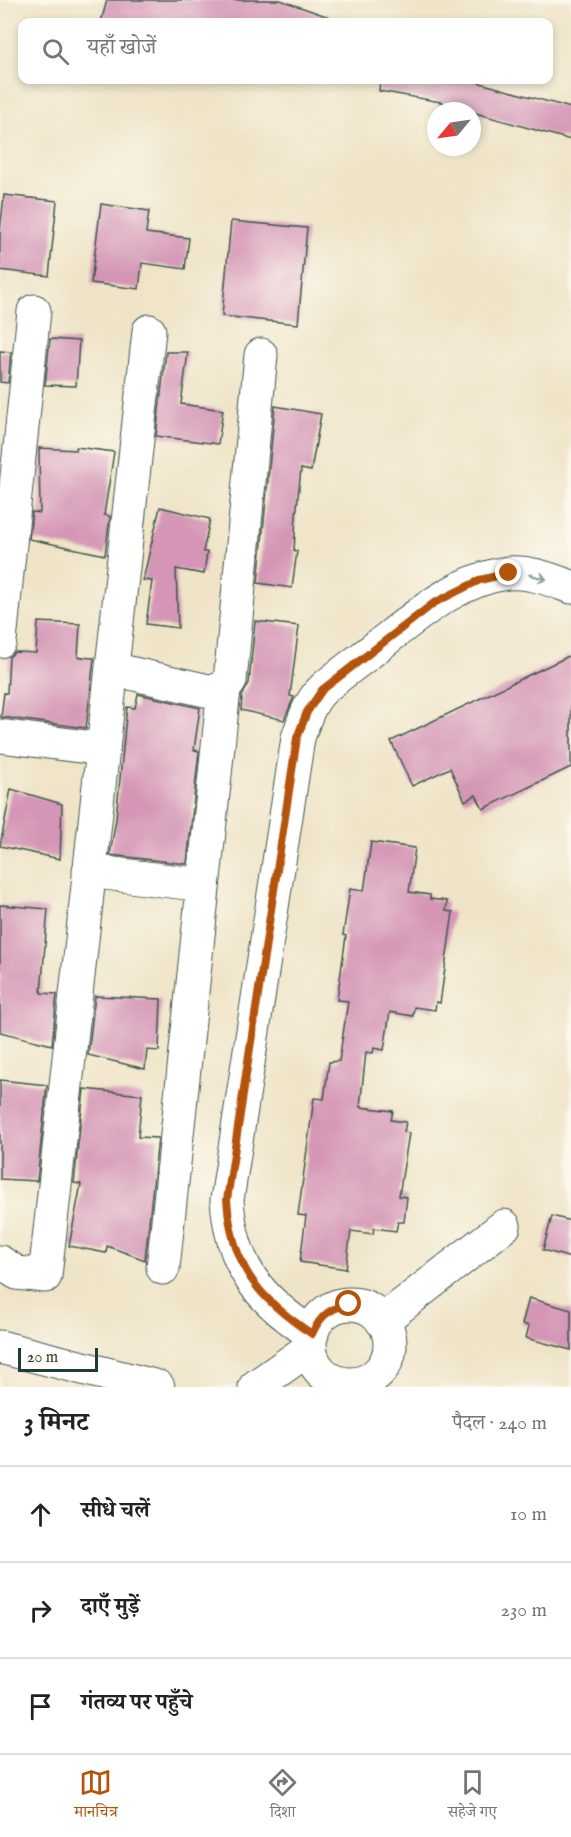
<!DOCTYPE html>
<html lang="hi">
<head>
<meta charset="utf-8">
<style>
  body { margin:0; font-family:"IM FELL English","Noto Serif Devanagari",serif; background:#f2f2f2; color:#222 }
  .compass { position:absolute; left:427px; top:102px; width:54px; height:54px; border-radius:50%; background:#fff; box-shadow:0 3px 9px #0003; rotate:241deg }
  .scale { position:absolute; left:18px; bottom:15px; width:80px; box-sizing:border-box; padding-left:6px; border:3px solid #1f3d34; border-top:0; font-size:16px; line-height:21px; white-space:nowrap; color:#1f3d34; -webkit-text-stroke:4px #fbf7ec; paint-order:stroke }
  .stop { position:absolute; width:18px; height:18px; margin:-14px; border:4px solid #b45309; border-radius:50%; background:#fff }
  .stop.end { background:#b45309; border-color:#fff; box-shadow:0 2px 6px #0008 }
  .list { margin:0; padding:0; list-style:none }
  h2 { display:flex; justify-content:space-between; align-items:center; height:78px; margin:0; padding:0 24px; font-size:26px }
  h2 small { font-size:20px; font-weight:400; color:#767676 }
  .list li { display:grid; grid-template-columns:39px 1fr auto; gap:18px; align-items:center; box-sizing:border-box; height:96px; padding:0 24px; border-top:2px solid #e0e0e0 }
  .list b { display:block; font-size:22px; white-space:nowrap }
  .list em { font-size:20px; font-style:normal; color:#767676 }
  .icon { flex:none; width:33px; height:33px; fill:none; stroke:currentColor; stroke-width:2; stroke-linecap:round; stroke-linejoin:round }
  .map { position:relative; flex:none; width:571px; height:1387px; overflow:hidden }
  .search { position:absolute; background:#fff; box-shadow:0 3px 9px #0003; left:18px; right:18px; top:18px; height:66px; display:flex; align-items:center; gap:15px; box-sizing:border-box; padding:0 21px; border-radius:12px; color:#767676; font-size:22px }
  .sheet { height:366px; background:#fff }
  nav { display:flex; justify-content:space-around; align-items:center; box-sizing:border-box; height:84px; border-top:2px solid #e0e0e0; background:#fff; font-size:16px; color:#767676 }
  nav a { display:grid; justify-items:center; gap:3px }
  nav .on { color:#b45309 }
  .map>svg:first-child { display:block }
  .building { fill:#d495b6 }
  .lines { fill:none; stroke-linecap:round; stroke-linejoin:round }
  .minor-casing { stroke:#3e564a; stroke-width:35 }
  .minor { stroke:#fff; stroke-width:33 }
  .oneway { stroke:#8f9e9a }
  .route { stroke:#b45309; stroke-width:8 }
</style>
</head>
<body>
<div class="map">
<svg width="571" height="1387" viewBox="0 0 571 1387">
  <rect width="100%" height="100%" fill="#fbf7ec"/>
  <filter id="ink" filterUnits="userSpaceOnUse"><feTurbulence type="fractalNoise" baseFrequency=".0167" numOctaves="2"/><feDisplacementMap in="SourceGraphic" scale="12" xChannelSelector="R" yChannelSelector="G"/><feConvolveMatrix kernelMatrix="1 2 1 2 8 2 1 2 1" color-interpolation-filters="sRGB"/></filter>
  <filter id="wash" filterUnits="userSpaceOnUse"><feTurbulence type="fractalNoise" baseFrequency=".008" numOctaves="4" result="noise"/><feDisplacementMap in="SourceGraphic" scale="24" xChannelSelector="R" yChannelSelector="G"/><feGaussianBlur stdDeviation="1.35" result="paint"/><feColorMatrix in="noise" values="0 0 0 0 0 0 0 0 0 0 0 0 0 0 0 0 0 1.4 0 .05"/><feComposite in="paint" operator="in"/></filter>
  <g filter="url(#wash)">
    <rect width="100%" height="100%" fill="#efe4c7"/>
    <g id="blocks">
      <g class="building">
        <path d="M107,0H280L335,19V22H101Z"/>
        <path d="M380,80H469L571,108V140L468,111L469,107L379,91Z"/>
        <path d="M4,195L57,201L49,276L0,270V232Z"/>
        <path d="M101,204L149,211L146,233L189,238L185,269L142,263L139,289L91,283Z"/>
        <path d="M231,221L307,228L298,324L222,316Z"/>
        <path d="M50,339L79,341L76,386L45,385Z"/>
        <path d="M0,351L11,352L8,383L0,382Z"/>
        <path d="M166,352H188L181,404L223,410L218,444L156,436Z"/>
        <path d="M275,406L321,414L311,471L301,469L296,516L294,551H297L292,588L258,583Z"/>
        <path d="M76,447L114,452L104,515L110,516L105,555L29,539L32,512L40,513L39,448L76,450Z"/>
        <path d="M160,507L210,519L203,552H207L204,574L176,569L178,628L146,624L152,581L143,580Z"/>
        <path d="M255,621L299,626L290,696L294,697L284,720L241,710L242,696L249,683Z"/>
        <path d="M38,622L80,624L78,657L94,658L86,728L1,717L4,693H7L9,657L15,652L36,653Z"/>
        <path d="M571,655V767L483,809L476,795L465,801L450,768L412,786L391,741Z"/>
        <path d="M138,694L200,708L194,750L199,751L187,864L110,855L116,819L127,707L135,708Z"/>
        <path d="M11,789L62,804L60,859L0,846Z"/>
        <path d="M371,842L415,848L409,892L430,895V899L447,901L446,911L453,912L440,1003L436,1002L435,1010L414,1007L413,1016L390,1012L384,1050L374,1048L373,1053L366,1052L360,1107L393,1111L391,1120L406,1122L404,1132L409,1133L399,1196L407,1197L404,1222H398L396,1231L374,1228L373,1234L351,1231L346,1269L300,1262L306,1216L298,1215L314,1098L324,1099L329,1062L339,1061L348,1001L337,1000L346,936L343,935L350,889L364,891Z"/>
        <path d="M0,905L48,909L41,993L57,994L52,1045L0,1032Z"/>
        <path d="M95,996L161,999L159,1051L147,1050L145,1069L88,1055Z"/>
        <path d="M0,1080L47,1085L37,1181L0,1179Z"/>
        <path d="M84,1089L142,1095L138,1137L158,1138L145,1260L107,1246L106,1253L69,1246L81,1184L74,1183Z"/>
        <path d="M552,1216L571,1221V1258L543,1250Z"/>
        <path d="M529,1298L571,1310V1350L526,1338L529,1326L522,1324Z"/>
      </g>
    </g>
  </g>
  <g filter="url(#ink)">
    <use href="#blocks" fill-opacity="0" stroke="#3e564a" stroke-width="1.5"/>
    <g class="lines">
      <defs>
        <g id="minor">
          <path d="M0,641L34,311"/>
          <path d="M112,669L209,691L224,689L230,681L261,355"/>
          <path d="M0,736L103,749"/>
          <path d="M89,871L203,885"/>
          <path d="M0,1262L17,1273L45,1276L149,331"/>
          <path d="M163,1268L224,689"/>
          <circle cx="350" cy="1344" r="40"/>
          <path d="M382,1321L504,1226"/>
          <path d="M312,1334C257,1298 232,1266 227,1200L298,738C304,721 309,702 323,689C337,676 355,664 370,652C412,620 454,580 508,573C530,571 551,580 571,587"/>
          <path d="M0,1347L158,1387"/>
          <path d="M255,1387L310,1348"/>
        </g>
      </defs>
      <use href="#minor" class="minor-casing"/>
      <use href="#minor" class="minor"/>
    </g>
    <defs><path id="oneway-shaft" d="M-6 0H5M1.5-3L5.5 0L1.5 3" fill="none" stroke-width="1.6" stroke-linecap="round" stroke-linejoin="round" transform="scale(1.5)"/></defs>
    <use class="oneway" href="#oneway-shaft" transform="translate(538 577) rotate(15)"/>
  </g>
  <g class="lines" filter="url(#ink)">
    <path class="route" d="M349,1304C330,1308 320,1316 312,1334C257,1298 232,1266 227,1200L297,738L307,712L322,690L434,603L480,580L509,573"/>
  </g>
</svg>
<svg class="compass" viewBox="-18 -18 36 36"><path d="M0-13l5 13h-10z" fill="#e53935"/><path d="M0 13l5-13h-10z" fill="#767676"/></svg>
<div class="scale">20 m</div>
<div class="stop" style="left:349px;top:1304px"></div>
<div class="stop end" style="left:509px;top:573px"></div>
<div class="search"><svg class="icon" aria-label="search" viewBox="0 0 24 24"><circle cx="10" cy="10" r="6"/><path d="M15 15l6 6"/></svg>यहाँ खोजें</div>
</div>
<section class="sheet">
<h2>3 मिनट<small>पैदल · 240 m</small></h2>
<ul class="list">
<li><svg class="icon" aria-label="ahead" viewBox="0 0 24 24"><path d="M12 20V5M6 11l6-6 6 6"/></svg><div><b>सीधे चलें</b></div><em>10 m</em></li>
<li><svg class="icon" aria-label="right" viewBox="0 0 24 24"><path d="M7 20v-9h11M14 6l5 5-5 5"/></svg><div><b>दाएँ मुड़ें</b></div><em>230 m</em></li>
<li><svg class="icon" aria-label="arrive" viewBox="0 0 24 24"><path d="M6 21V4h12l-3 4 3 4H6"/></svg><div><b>गंतव्य पर पहुँचे</b></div></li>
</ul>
</section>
<nav>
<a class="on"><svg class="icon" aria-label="map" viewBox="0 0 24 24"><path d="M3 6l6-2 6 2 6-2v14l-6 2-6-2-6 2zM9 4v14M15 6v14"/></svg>मानचित्र</a>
<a><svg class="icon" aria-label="directions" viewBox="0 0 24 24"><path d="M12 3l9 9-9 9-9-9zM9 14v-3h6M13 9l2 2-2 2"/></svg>दिशा</a>
<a><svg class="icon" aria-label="saved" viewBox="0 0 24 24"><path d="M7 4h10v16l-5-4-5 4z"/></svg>सहेजे गए</a>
</nav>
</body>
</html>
